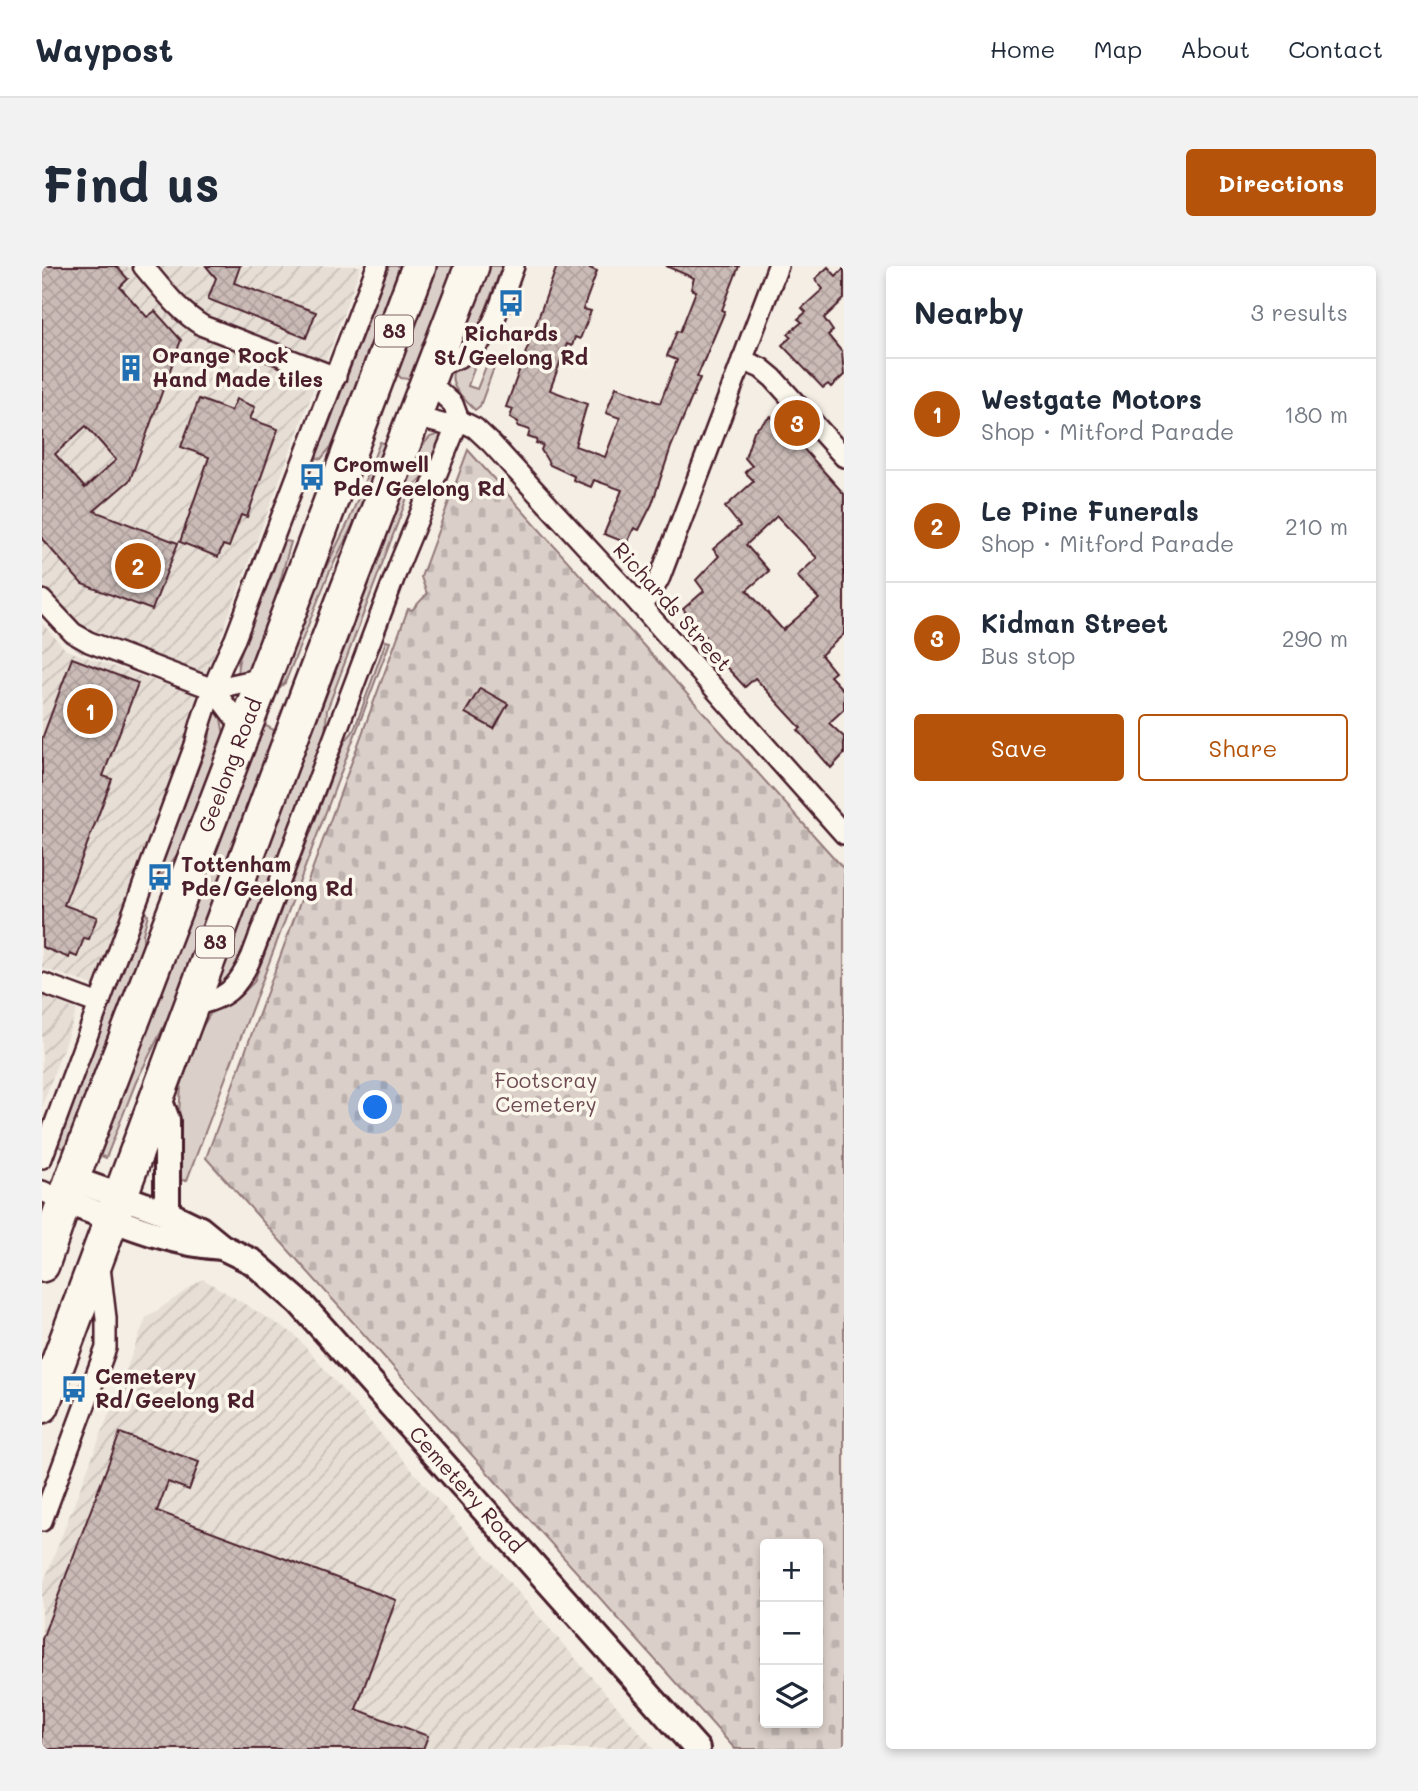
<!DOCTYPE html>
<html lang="en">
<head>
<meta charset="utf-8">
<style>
  body { margin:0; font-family:Mali,sans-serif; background:#f2f2f3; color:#1f2937 }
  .controls { position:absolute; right:21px; bottom:21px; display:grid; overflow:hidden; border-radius:7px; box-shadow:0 4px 10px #0003 }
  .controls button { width:63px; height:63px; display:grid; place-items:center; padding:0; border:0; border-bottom:2px solid #e0e1e3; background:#fff; color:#1f2937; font:35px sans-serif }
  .you { position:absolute; left:334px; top:842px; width:24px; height:24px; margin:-18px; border:5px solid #fff; border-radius:50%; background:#1a73e8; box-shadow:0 0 0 10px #1a73e833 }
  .badge { display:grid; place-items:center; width:46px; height:46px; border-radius:50%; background:#b45309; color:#fff; font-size:23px; font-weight:700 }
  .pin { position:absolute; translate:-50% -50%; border:4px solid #fff; box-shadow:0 2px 7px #0006 }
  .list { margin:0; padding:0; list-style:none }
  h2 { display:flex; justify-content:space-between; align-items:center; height:91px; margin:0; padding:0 28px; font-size:30px }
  h2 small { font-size:23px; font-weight:400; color:#747a83 }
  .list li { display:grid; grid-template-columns:46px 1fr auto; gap:21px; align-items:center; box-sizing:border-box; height:112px; padding:0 28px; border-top:2px solid #e0e1e3 }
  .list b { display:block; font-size:26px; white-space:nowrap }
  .list p { margin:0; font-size:23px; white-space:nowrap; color:#747a83 }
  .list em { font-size:23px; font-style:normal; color:#747a83 }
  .actions { display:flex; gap:14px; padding:21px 28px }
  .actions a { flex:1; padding:16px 0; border:2px solid #b45309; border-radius:7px; text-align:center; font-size:24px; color:#b45309 }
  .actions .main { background:#b45309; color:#fff }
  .icon { flex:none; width:38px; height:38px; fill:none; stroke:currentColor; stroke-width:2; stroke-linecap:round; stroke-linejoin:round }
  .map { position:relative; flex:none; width:802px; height:1483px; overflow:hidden; border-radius:7px }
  header { display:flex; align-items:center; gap:42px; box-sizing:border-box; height:98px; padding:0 35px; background:#fff; border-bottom:2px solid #e0e1e3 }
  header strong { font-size:33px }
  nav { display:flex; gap:38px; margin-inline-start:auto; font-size:24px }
  .intro { display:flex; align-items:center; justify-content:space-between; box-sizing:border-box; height:168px; padding:0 42px }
  h1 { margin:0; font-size:49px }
  .button { padding:18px 32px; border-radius:7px; background:#b45309; color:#fff; font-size:24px; font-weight:700 }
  main { display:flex; gap:42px; padding:0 42px }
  aside { flex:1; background:#fff; border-radius:7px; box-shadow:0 4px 10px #0003 }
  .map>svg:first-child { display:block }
  .industrial { fill:url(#industrial-furrows) }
  .grass { fill:#dbd0c9; stroke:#92787a; stroke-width:2 }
  .cemetery { fill:url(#cemetery-stones); stroke:#92787a; stroke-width:2; fill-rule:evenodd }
  .building { fill:url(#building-cross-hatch); stroke:#4a1f2b; stroke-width:2; fill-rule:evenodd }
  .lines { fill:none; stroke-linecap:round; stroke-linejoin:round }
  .minor-casing { stroke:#4a1f2b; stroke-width:24 }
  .tertiary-casing { stroke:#4a1f2b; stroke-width:30 }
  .trunk-casing { stroke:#4a1f2b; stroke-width:38 }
  .minor { stroke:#fbf7ec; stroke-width:19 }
  .tertiary { stroke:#fbf7ec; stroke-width:24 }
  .trunk { stroke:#fbf7ec; stroke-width:33 }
  .labels { text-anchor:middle; stroke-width:7; stroke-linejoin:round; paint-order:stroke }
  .shield { fill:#fbf7ec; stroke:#7f6065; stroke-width:2 }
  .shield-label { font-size:19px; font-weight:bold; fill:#4a1f2b }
  .poi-label { font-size:21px; font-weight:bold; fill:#4a1f2b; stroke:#fbf7ec; text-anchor:start }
  .street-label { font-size:21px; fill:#4a1f2b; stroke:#fbf7ec }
  .park-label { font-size:21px; fill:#6e4b52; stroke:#fbf7ec }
</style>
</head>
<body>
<header>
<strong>Waypost</strong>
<nav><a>Home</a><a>Map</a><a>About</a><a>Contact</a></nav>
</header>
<div class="intro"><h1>Find us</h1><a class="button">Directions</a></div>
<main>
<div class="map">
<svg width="802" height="1483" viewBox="0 0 802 1483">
  <defs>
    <pattern id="industrial-furrows" width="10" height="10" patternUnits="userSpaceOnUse" patternTransform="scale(1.75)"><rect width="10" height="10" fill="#e7dfd6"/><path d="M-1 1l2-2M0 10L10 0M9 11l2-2" fill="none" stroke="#c8bfb8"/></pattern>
    <pattern id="cemetery-stones" width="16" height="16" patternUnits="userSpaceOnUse" patternTransform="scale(1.75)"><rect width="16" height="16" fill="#dbd0c9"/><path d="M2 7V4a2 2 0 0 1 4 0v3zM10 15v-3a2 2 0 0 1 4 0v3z" fill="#bdb2ad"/></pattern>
    <pattern id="building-cross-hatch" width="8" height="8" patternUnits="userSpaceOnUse" patternTransform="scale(1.75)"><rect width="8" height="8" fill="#cabbb6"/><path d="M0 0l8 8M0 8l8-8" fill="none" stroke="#afa09d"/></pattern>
  </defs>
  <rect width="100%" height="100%" fill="#f4eee4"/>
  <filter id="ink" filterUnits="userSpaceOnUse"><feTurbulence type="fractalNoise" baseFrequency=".0143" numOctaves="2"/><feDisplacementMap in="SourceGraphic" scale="14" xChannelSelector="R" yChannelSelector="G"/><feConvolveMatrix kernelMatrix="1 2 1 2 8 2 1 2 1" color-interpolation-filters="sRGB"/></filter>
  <g filter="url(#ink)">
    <g class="industrial">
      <path d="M0,0H85L146,65L274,117L164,410L32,356L0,318Z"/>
      <path d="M115,0H319L283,97L154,44Z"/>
      <path d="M0,357L24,384L165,433L51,719L0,702Z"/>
      <path d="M0,730L35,744L0,840Z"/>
      <path d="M161,1013L252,1068L612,1483H0V1321L104,1052Z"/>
    </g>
    <g class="grass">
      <path d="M347,0H360L293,176L279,193L272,191L284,166Z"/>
      <path d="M394,0H412L371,109L366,113L359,112L355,108L356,99Z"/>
      <path d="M447,0H460L438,59L421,82H416Z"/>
      <path d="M447,93L454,96L438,140L433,144C422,132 405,121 412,103L427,96L432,102L426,120L435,123Z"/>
      <path d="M400,167L386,206L368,224L285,444L283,469L204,677L194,704L178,724L174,720L378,182L388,171Z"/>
      <path d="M338,176L345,178L326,228L287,307L243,417L233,425L269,331L307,255Z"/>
      <path d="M239,274L249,276C236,319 228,366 205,406L196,409C191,394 224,325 231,306C235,296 237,285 239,274Z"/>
      <path d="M344,375L348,376L145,914L132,915L139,820L156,768L170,745L198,730L212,716L303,475L310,467L315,456Z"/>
      <path d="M173,444L179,453L182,469L139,583L120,609L113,606L134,561L167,475C169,463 167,455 173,444Z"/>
      <path d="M224,460L232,464L230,477L134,736L94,816L64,892L57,889L60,880L219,462Z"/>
      <path d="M98,645L106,648L101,668V684L23,883L16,880L19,866L92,672Z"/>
    </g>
    <path class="cemetery" d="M426,184L802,603V1483H693L164,892L366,343L370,344L385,328L379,311ZM723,1278H776V1457H723Z"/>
    <g class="building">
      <path d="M0,0H74L86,13L78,21L105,51L113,45L139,74L88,214L52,245L136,277L110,344L40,318L0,273ZM44,160L74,194L43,222L13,188Z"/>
      <path d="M164,0H198L192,17L274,46L264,72L166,33L174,12Z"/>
      <path d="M515,0H543L555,5L541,43L549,45L538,73L533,71L530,80L525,78L508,124L545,138L533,180L563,191L578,152L564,147L574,121L618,137L635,94L625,90L635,65L638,66L654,25L649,23L652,12L624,0H697L680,44L683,45L655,111L658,112L629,181L610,238L597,264L592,262L585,277L562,268L580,224L552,214L549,221L531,214L532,210L508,199L499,184L501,179L494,177L495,174L486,171L488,164L475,160L476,156L468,151L471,143L464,141Z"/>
      <path d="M786,1L794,10L802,2V33L782,52L791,65L786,69L800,86L802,109L789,121L786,118L781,122L740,79L749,71L746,68L760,56L756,53L764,46L760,42L781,23L773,13Z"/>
      <path d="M157,133L189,145L194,133L213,141L208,153L236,163L205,251L199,249L187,281L181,279L176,291L138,276L167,191L139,181Z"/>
      <path d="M729,150L732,154L734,152L802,228V368L779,389L793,406L788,410L802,425V443L787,457L802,471V488L789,502L756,464L759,462L713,412L703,421L676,392L673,395L657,376L663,370L641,343L662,325L654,314L677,290L671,283L698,260L683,241L712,215L703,206L710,200L703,192L712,165ZM735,250L775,292L755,310L777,333L741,364L705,324L727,305L704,279Z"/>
      <path d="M30,392L96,417L61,510L70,513L22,639L55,651L47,673L42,672L35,691L28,688L27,692L0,681V473Z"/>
      <path d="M438,422L466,438L452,463L423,447Z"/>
      <path d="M78,1167L157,1196L147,1224L126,1216L115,1245L354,1334L314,1443L386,1470L381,1483H0V1373Z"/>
    </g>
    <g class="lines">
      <defs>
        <g id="minor">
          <path d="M101,0C119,21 137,46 161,60L294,111"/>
          <path d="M700,94L719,102L731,112L802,191"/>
          <path d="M392,101C403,97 417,93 427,86C453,68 461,28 472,0"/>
          <path d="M386,115L411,138L417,154"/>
          <path d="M373,151L404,159L417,154"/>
          <path d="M417,154L433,162L449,177L598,339L802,568"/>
          <path d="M0,334L31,367L47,376L171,423L202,464"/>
          <path d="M598,339L609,328L618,311L736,0"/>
          <path d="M171,423L221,412"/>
          <path d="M0,717L57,738"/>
          <path d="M150,740C184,733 195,723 209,692L359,294L417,154"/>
          <path d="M0,892L153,479C162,442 176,407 193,373L335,0"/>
          <path d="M0,925L23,935"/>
          <path d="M0,1255L64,1082V1052L58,1001"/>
        </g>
        <g id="tertiary">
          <path d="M116,830L125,854V947"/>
          <path id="s1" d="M30,913L125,947L158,963L180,981L211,996L258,1037L655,1483"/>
          <path d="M23,935C73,954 126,978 180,981"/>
        </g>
        <g id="trunk">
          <path id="s2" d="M0,999L30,913L260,312L377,0"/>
          <path d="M0,1140L268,421L430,0"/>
        </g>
      </defs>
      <use href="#minor" class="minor-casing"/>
      <use href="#tertiary" class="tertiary-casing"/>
      <use href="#trunk" class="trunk-casing"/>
      <use href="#minor" class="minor"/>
      <use href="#tertiary" class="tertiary"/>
      <use href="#trunk" class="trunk"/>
    </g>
  </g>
  <defs>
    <symbol id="bus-bare" viewBox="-9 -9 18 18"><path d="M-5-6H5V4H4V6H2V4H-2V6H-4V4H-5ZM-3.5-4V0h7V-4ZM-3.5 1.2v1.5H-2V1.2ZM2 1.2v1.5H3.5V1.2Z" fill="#1f6fb2" stroke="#fbf7ec" stroke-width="2.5" paint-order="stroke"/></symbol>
    <symbol id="building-bare" viewBox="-9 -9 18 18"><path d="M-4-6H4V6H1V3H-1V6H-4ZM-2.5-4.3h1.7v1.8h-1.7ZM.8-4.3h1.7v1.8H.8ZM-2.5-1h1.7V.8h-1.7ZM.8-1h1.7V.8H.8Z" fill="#1f6fb2" stroke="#fbf7ec" stroke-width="2.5" paint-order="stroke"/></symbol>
  </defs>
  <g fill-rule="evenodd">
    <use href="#bus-bare" x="450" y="18" width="38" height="38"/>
    <use href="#building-bare" x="70" y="83" width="38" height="38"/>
    <use href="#bus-bare" x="251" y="192" width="38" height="38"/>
    <use href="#bus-bare" x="99" y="592" width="38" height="38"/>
    <use href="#bus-bare" x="13" y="1104" width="38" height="38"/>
  </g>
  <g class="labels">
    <g class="shield">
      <rect x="333" y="49.5" width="38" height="31" rx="5"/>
      <rect x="154" y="660.5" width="38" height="31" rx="5"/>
    </g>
    <g class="shield-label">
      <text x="352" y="72">83</text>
      <text x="173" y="683">83</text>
    </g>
    <g class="poi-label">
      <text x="469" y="75" text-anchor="middle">Richards<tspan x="469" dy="24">St/Geelong Rd</tspan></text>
      <text x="110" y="97">Orange Rock<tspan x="110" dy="24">Hand Made tiles</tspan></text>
      <text x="291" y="206">Cromwell<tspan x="291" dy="24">Pde/Geelong Rd</tspan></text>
      <text x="139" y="606">Tottenham<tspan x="139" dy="24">Pde/Geelong Rd</tspan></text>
      <text x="53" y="1118">Cemetery<tspan x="53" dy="24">Rd/Geelong Rd</tspan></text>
    </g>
    <g class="street-label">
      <text transform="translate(630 341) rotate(48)" y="7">Richards Street</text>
      <text dy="7" stroke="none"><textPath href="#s2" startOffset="534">Geelong Road</textPath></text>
      <text dy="7" stroke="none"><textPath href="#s1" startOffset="513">Cemetery Road</textPath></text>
    </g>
    <g class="park-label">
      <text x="504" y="822">Footscray<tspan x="504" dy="24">Cemetery</tspan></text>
    </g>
  </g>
</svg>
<div class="controls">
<button>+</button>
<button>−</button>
<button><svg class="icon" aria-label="layers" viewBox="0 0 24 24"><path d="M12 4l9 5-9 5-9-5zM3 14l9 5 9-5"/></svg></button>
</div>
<div class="you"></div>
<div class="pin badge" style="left:48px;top:445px">1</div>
<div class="pin badge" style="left:96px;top:300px">2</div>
<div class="pin badge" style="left:755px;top:157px">3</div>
</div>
<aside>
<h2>Nearby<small>3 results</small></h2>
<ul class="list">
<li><span class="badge">1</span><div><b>Westgate Motors</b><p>Shop · Mitford Parade</p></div><em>180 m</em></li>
<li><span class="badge">2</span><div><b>Le Pine Funerals</b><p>Shop · Mitford Parade</p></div><em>210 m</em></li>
<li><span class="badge">3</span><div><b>Kidman Street</b><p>Bus stop</p></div><em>290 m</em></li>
</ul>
<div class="actions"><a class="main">Save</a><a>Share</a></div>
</aside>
</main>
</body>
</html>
